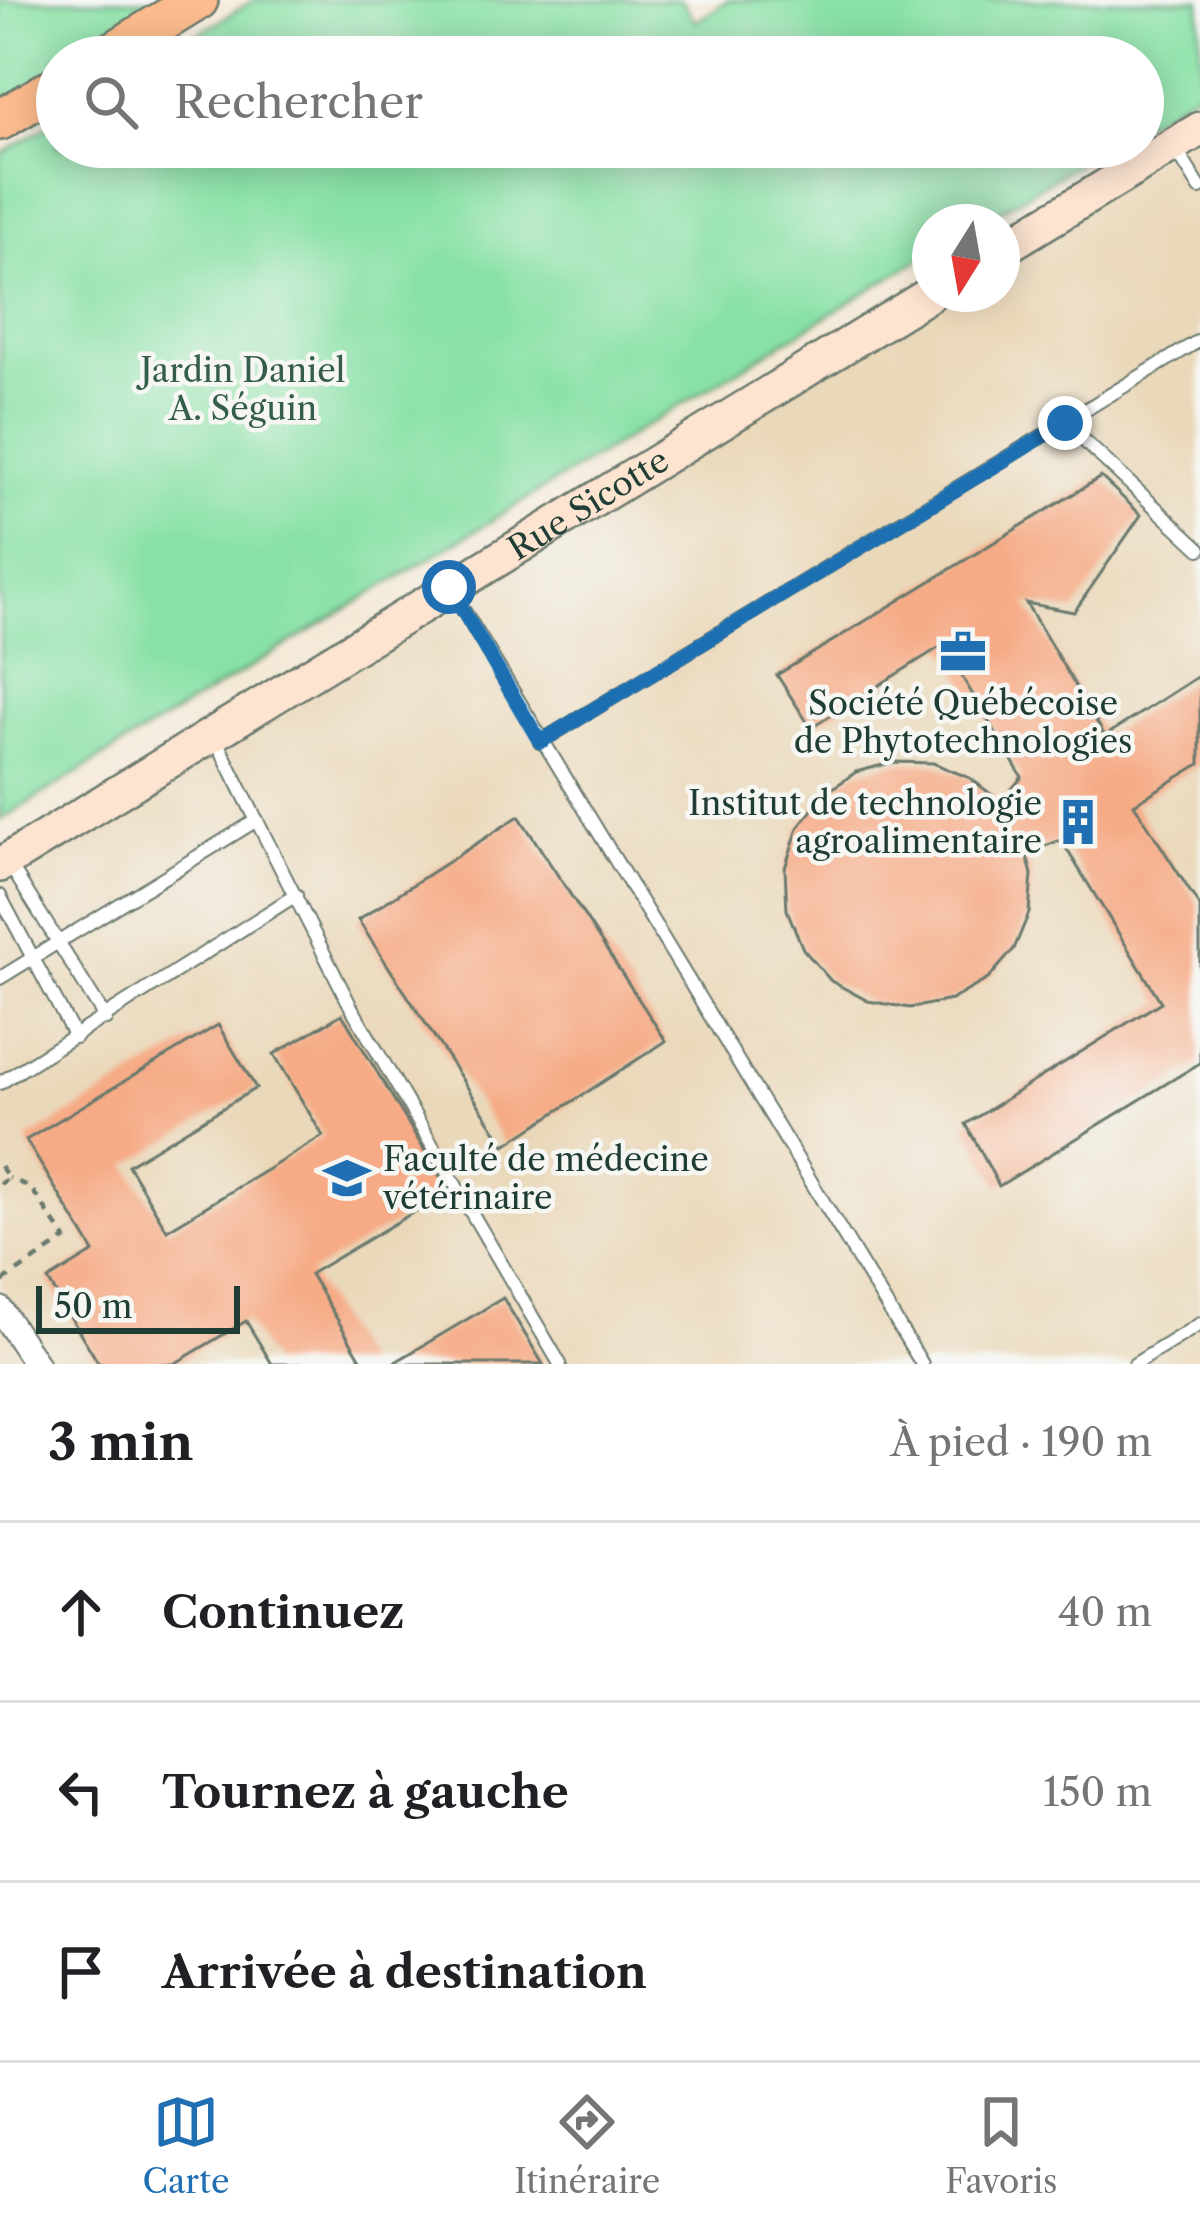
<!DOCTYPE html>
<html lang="fr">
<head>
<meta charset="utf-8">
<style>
  body { margin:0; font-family:"Libre Caslon Text",serif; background:#f6f6f6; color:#202124 }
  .compass { position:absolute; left:912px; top:204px; width:108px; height:108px; border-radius:50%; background:#fff; box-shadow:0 6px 30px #0003; rotate:191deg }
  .scale { position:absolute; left:36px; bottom:30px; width:204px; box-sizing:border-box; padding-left:12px; border:6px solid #1f3d34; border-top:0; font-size:33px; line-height:42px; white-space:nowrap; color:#1f3d34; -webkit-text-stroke:9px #f6f6f2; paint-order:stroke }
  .stop { position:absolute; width:36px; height:36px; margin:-27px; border:9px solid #1f6fb2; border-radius:50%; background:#fff }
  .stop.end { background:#1f6fb2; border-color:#fff; box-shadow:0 3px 12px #0008 }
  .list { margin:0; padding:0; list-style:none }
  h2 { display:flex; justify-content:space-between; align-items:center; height:156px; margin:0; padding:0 48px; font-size:51px }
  h2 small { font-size:39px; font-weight:400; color:#757577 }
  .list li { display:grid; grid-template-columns:78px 1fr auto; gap:36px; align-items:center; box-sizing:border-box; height:180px; padding:0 48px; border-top:3px solid #e0e0e0 }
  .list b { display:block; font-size:45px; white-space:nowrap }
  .list em { font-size:39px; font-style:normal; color:#757577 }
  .icon { flex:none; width:66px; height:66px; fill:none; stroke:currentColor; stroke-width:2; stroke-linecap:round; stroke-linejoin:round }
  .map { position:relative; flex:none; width:1200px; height:1364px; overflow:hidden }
  .search { position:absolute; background:#fff; box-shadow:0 6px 30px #0003; left:36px; right:36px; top:36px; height:132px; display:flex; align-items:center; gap:30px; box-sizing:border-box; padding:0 42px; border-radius:66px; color:#757577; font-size:45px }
  .sheet { height:696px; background:#fff }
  nav { display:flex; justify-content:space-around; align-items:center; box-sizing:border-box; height:168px; border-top:3px solid #e0e0e0; background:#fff; font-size:33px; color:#757577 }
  nav a { display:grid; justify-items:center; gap:6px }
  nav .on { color:#1f6fb2 }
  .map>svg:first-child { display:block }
  .built { fill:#ead8ba }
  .green { fill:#88e1a6; stroke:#548f6d; stroke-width:3 }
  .building { fill:#f6ab86 }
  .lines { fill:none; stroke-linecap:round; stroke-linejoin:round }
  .lane-casing { stroke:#6a796d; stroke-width:16 }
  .street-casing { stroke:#6a796d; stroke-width:28 }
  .secondary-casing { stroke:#6a796d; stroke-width:38 }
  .primary-casing { stroke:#6a796d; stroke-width:44 }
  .path { stroke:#6a796d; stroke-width:4.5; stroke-dasharray:9 9; stroke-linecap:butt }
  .lane { stroke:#fff; stroke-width:12 }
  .street { stroke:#fff; stroke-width:24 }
  .secondary { stroke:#fde4d1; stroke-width:33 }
  .primary { stroke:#fbbb8c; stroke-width:39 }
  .route { stroke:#1f6fb2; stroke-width:15 }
  .labels { text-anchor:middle; stroke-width:9; stroke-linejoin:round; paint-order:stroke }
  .park-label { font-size:33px; fill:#345e4b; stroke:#f6f6f2 }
  .street-label { font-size:33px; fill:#1f3d34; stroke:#f6f6f2 }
  .poi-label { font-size:33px; fill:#1f3d34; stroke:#f6f6f2 }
</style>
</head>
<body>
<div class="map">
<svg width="1200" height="1364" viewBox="0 0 1200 1364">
  <rect width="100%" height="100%" fill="#f6f6f2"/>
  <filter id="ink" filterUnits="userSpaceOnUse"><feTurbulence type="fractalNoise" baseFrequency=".00833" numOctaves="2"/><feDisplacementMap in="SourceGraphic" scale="24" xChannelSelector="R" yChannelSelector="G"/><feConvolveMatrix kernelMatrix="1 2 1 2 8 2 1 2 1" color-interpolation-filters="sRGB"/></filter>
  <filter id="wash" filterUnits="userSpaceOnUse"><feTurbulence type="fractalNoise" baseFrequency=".004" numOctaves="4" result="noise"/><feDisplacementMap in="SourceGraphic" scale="48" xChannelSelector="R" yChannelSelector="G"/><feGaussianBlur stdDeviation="2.7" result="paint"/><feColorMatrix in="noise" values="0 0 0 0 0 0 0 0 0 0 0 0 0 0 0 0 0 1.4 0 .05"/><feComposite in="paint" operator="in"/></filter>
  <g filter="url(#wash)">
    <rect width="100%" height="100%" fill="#f4e9d7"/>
    <path class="built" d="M1200,130V1364H0V865L931,294H1002V251Z"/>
    <g class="green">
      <path d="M0,0H173L118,57H57V109L0,140Z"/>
      <path d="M254,0H681L696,22L728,0H1200V89L1143,123V57H161Z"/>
      <path d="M57,120V147H1104L981,222H930V253L0,820V155Z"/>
    </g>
    <g id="blocks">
      <g class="building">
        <path d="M1101,477L1141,515L1074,612L1026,603L1105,736L1200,675V764L1134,804L1200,907V1063L999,1186L966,1124L1161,1002L1061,840L1026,853L1032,874L1029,913L1014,949L988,979L951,1000L910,1008L868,1001L831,981L803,949L787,910L785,868L798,828L823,795L856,772L894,762L933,763L970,778L1001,802L1022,777L943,645L811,728L777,675Z"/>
        <path d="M519,816L666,1041L505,1145L358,920Z"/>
        <path d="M342,1014L449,1191L310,1274L364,1364H272L246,1321L174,1364H99L48,1280L94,1252L26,1140L218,1025L256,1088L128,1165L167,1230L323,1136L274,1054Z"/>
        <path d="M503,1298L543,1364H392Z"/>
      </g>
    </g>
  </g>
  <g filter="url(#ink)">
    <use href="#blocks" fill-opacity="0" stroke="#6a796d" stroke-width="3"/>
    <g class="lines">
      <defs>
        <g id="lane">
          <path d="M1174,146L1200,188"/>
          <path d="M1065,423L1200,549"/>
          <path d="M450,588L922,1364"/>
          <path d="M213,734L350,1005L560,1364"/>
          <path d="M540,742L1200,340"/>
          <path d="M8,862L106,1019"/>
          <path d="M0,896L75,1037"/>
          <path d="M0,978L257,820"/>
          <path d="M0,1083L296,895"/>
          <path d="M1135,1364L1200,1324"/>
        </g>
        <path id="street" d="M0,1309L36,1364"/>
        <g id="secondary">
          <path d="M1002,249L1200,129"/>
          <path id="s1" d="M0,865L930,294"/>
        </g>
        <g id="primary">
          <path d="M105,57L198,0"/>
          <path d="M0,120L57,86"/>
        </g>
      </defs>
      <use href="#lane" class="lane-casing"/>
      <use href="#street" class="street-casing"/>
      <use href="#secondary" class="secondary-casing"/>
      <use href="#primary" class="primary-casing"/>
      <g class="path">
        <path d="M0,1166L9,1178L0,1184"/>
        <path d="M2,1282L66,1239L30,1187L9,1178"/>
      </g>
      <use href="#lane" class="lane"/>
      <use href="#street" class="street"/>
      <use href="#secondary" class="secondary"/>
      <use href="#primary" class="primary"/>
    </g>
  </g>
  <g class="lines" filter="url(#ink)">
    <path class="route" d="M449,587L540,742L1065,423"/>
  </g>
  <defs>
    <symbol id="office-bare" viewBox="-9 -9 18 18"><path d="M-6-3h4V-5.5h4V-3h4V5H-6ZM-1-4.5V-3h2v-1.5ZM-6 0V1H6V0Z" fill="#1f6fb2" stroke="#f6f6f2" stroke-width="2.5" paint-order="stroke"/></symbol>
    <symbol id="building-bare" viewBox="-9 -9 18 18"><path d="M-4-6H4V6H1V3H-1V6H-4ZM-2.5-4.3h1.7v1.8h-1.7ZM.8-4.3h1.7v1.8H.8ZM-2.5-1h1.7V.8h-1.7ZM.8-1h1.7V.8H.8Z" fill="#1f6fb2" stroke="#f6f6f2" stroke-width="2.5" paint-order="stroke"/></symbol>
    <symbol id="university-bare" viewBox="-9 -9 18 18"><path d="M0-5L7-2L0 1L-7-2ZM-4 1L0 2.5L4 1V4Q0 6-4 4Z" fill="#1f6fb2" stroke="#f6f6f2" stroke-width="2.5" paint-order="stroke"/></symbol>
  </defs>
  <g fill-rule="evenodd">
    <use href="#office-bare" x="930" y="619" width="66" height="66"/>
    <use href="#building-bare" x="1045" y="789" width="66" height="66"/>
    <use href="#university-bare" x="314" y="1145" width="66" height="66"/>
  </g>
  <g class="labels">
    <g class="park-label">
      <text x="243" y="382">Jardin Daniel<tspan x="243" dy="38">A. Séguin</tspan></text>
    </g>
    <g class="street-label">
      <text dy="12" stroke="none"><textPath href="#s1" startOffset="690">Rue Sicotte</textPath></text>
    </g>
    <g class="poi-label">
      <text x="963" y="715">Société Québécoise<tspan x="963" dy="38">de Phytotechnologies</tspan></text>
      <text x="1042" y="815" text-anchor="end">Institut de technologie<tspan x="1042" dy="38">agroalimentaire</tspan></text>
      <text x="383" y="1171" text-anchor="start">Faculté de médecine<tspan x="383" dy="38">vétérinaire</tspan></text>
    </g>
  </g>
</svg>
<svg class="compass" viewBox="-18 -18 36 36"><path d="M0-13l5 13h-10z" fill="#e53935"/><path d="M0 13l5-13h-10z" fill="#757577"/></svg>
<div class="scale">50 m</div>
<div class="stop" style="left:449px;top:587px"></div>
<div class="stop end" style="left:1065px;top:423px"></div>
<div class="search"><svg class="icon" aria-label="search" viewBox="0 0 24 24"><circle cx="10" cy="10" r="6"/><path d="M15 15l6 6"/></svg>Rechercher</div>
</div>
<section class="sheet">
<h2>3 min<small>À pied · 190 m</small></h2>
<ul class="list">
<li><svg class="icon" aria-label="ahead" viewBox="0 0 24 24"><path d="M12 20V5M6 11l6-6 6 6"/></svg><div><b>Continuez</b></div><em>40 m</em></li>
<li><svg class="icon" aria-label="left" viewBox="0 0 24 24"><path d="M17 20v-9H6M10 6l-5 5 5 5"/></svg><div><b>Tournez à gauche</b></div><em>150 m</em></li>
<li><svg class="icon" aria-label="arrive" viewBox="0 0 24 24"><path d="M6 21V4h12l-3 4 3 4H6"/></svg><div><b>Arrivée à destination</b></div></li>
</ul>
</section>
<nav>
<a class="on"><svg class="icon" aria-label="map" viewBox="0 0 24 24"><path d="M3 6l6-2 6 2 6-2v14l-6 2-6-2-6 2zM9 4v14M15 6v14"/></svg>Carte</a>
<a><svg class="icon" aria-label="directions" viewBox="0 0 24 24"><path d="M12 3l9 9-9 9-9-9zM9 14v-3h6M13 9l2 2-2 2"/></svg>Itinéraire</a>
<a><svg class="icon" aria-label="saved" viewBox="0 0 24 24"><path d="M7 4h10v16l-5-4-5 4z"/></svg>Favoris</a>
</nav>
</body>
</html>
